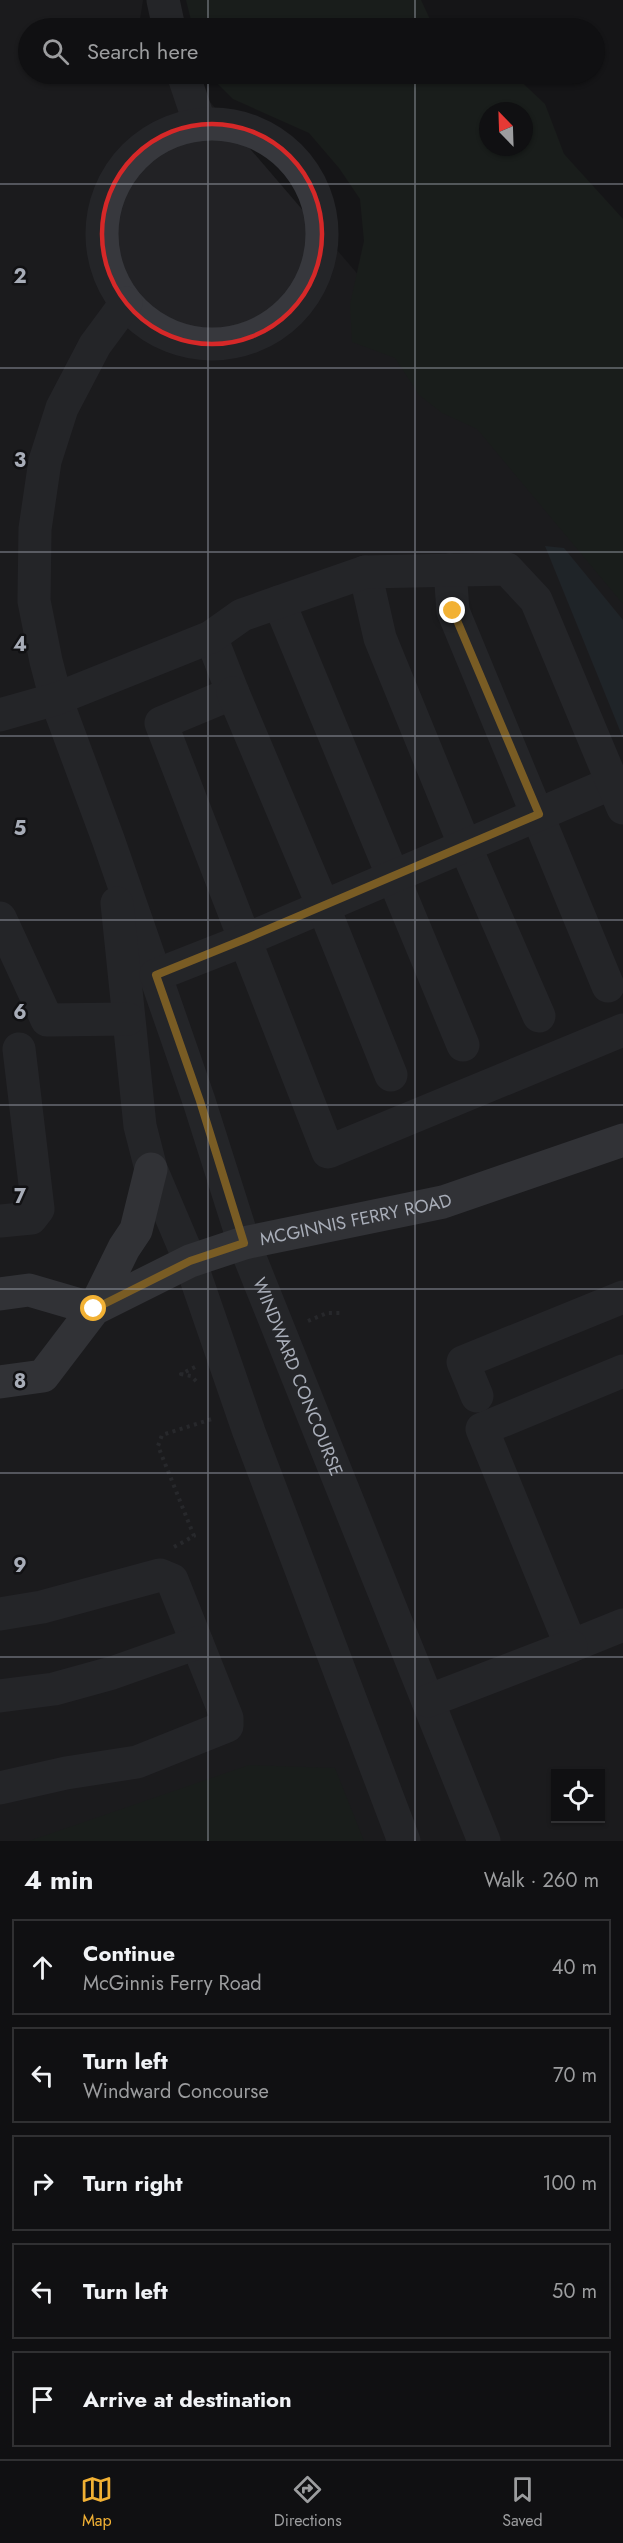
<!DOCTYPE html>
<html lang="en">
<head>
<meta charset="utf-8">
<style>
  body { margin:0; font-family:Jost,sans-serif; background:#19191b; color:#f1f3f6 }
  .controls { position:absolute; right:18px; bottom:18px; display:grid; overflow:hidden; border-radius:0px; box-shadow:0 2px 4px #0004 }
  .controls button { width:54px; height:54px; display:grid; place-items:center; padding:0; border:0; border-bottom:2px solid #303032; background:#101012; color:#f1f3f6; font:30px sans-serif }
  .compass { position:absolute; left:479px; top:102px; width:54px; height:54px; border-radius:50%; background:#101012; box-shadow:0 2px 4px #0004; rotate:337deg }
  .stop { position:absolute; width:18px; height:18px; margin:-14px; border:4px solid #f2b134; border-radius:50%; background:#fff }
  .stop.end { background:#f2b134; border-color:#fff; box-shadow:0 2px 6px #0008 }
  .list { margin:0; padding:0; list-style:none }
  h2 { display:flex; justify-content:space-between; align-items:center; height:78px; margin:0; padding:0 24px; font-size:26px }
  h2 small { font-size:20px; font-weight:400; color:#9c9d9f }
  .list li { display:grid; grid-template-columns:39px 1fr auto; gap:18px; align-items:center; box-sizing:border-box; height:96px; margin:0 12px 12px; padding:0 12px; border:2px solid #303032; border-radius:0px }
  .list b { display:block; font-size:22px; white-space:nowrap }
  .list p { margin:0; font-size:20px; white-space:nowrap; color:#9c9d9f }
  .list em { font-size:20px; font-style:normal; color:#9c9d9f }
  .icon { flex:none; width:33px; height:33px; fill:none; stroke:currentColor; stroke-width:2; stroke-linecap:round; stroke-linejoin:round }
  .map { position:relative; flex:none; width:623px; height:1841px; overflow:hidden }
  .search { position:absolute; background:#101012; box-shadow:0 2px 4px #0004; left:18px; right:18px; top:18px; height:66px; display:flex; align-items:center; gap:15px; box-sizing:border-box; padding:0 21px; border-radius:33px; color:#9c9d9f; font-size:22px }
  .sheet { height:618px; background:#101012 }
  nav { display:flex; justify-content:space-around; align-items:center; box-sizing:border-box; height:84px; border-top:2px solid #303032; background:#101012; font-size:16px; color:#9c9d9f }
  nav a { display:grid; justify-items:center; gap:3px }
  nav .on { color:#f2b134 }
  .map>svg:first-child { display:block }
  .built { fill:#222225; fill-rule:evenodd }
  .green { fill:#1e261f; fill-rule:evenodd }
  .water { fill:#2c353c }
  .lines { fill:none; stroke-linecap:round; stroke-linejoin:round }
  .path { stroke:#3d3f44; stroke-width:4; stroke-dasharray:3 4.5; stroke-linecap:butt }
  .minor { stroke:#37383d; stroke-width:33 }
  .major { stroke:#53555c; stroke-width:33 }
  .route { stroke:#f2b134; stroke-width:8 }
  .marked { fill:none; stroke:#d62828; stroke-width:4.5; stroke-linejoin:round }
  .grid { fill:none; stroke:#a8adb8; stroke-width:1.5; stroke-opacity:0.55 }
  .labels { text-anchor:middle; stroke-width:5; stroke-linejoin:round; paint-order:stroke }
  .street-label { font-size:18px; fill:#a8adb8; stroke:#111113 }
  .grid-label { font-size:20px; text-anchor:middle; font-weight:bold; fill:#a8adb8; stroke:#111113; stroke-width:5; stroke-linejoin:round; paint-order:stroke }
</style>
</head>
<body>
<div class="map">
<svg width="623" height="1841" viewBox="0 0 623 1841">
  <rect width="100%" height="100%" fill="#161618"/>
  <path class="built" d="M0,0H143L140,19L148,28H28V74H186L475,411L623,596V1841H0ZM556,1774H600V1818H556Z"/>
  <g class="green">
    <path d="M186,0H421L434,28H193Z"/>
    <path d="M208,74H513L545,104L564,154L623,219V604L477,429L442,413L419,395L395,358L352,342L350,304L364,241L360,199L339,168L309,133L233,99ZM488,111H524V147H488Z"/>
    <path d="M249,1765L335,1768L364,1841H29Z"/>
  </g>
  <path class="water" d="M545,546L564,548L623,620V738Z"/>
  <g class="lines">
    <g class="path">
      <path d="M308,1321L327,1313H342"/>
      <path d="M195,1367L181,1374L191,1376L199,1384"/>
      <path d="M174,1547L194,1536L158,1446L162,1435L215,1418"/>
    </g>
    <g class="minor">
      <path d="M163,0L169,28"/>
      <path d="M183,74L200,124"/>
      <circle cx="212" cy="234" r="110"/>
      <path id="s1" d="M126,303L95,345L62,408L45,461L35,529L34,601L46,661L56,699L108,839L199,1101L244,1243L484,1841"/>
      <path d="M450,570L453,611L608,986"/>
      <path d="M365,572L380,638L465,846L539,1016"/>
      <path d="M279,602L463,1045"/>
      <path d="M211,637L233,693L161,723L245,940L612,783"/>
      <path d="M233,693L323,906L391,1075"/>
      <path d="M0,715L56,699L211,637L242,615L365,572L507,569L536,600L623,808"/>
      <path d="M117,903L140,1126L151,1169L190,1261L249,1432L404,1841"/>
      <path d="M0,918L47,1020L128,1019"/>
      <path d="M156,975L245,940L328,1152L623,1030"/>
      <path d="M0,1221L31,1218L38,1209L19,1049"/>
      <path d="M623,1371L482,1429L571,1646L623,1625"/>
      <path d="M477,1396L463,1362L623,1297"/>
      <path d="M0,1614L42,1607L160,1575L172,1580L227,1718V1726L137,1762L66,1773L0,1788"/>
      <path d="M0,1696L54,1689L112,1673L197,1643"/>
      <path d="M428,1701L571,1646"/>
    </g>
    <g class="major">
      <path d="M0,1294L29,1290L94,1309"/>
      <path d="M94,1309L124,1248L136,1230L151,1169"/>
      <path id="s2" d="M0,1382L43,1376L94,1309L190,1261L244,1243L443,1202L623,1140"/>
    </g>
  </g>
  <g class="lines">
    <path class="route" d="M94,1309L190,1261L244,1243L200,1101L156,975L245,939L539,814L453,611"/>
  </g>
  <path d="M0 0H623V1841H0ZM102 234a110 110 0 1 1 220 0a110 110 0 1 1-220 0Z" fill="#161618" fill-opacity=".55" fill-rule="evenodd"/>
  <path class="marked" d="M102 234a110 110 0 1 1 220 0a110 110 0 1 1-220 0Z"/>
  <path class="grid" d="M208,0V28M415,0V28M208,74V1841M415,74V1841M0,184H623M0,368H623M0,552H623M0,736H623M0,920H623M0,1105H623M0,1289H623M0,1473H623M0,1657H623"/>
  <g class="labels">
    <g class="street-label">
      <text dy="6" stroke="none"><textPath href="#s2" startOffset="406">MCGINNIS FERRY ROAD</textPath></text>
      <text dy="6" stroke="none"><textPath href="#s1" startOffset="1140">WINDWARD CONCOURSE</textPath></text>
    </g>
  </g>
  <g class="grid-label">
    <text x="20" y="283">2</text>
    <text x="20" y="467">3</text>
    <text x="20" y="651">4</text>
    <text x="20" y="835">5</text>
    <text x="20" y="1019">6</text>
    <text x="20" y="1203">7</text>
    <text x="20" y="1388">8</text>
    <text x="20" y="1572">9</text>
  </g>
</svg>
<div class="controls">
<button><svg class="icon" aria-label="locate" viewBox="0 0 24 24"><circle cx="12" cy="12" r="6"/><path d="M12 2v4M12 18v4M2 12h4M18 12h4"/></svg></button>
</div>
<svg class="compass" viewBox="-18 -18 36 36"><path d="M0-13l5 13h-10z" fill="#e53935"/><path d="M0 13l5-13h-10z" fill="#9c9d9f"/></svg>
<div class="stop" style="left:94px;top:1309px"></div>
<div class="stop end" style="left:453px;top:611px"></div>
<div class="search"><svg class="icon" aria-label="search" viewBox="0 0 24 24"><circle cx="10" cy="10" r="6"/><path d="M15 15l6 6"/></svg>Search here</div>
</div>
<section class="sheet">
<h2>4 min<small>Walk · 260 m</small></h2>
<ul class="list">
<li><svg class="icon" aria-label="ahead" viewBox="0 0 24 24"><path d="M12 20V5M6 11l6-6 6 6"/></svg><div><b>Continue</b><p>McGinnis Ferry Road</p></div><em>40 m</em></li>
<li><svg class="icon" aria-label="left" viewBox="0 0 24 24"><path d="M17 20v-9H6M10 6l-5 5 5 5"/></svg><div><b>Turn left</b><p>Windward Concourse</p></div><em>70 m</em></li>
<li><svg class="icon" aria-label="right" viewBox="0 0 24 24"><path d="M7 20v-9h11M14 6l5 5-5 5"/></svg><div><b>Turn right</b></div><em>100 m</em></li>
<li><svg class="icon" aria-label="left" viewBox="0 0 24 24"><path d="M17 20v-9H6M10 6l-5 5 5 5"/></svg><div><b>Turn left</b></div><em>50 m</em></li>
<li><svg class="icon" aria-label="arrive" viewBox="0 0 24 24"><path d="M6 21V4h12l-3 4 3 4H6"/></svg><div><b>Arrive at destination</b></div></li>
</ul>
</section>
<nav>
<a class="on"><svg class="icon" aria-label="map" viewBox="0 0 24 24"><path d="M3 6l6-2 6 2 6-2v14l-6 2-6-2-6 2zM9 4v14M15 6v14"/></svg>Map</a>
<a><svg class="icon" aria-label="directions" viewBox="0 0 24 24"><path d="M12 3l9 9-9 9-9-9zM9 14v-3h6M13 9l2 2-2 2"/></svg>Directions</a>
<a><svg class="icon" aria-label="saved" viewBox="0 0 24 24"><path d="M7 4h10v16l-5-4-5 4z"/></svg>Saved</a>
</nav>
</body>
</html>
